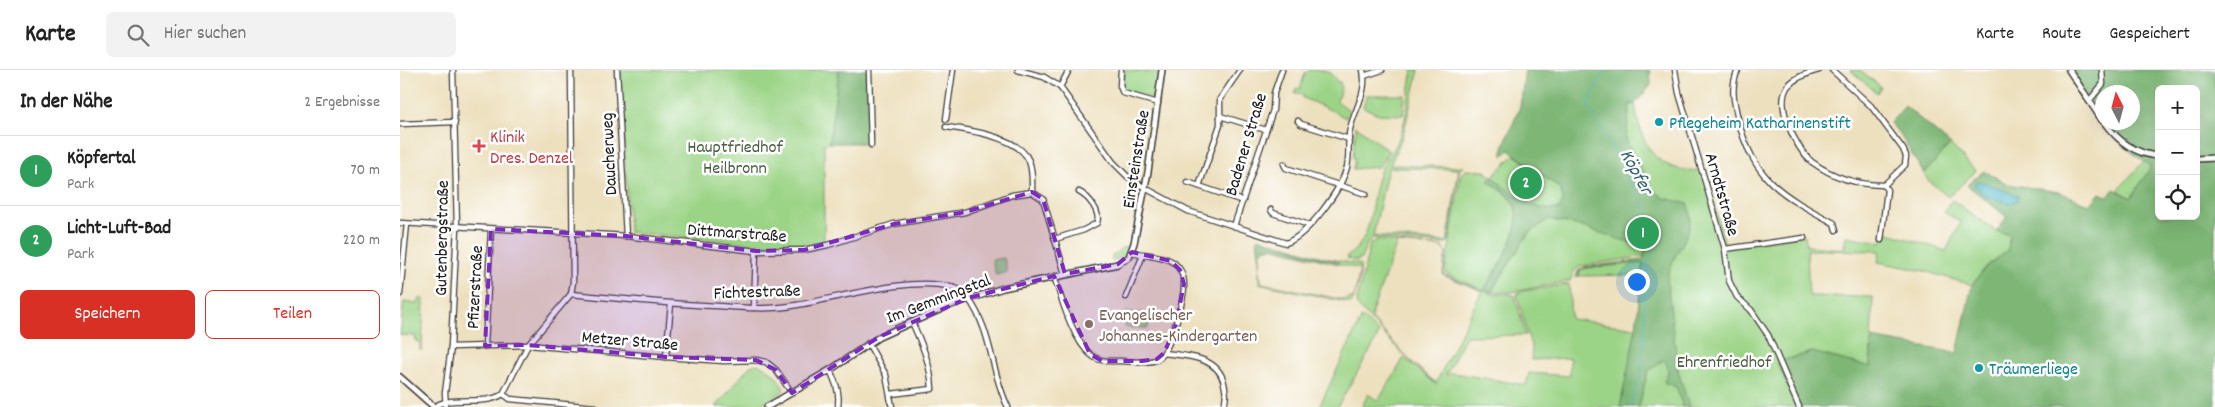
<!DOCTYPE html>
<html lang="de">
<head>
<meta charset="utf-8">
<style>
  body { margin:0; font-family:Dekko,sans-serif; background:#f2f2f2; color:#222 }
  .controls { position:absolute; right:15px; top:15px; display:grid; overflow:hidden; border-radius:8px; box-shadow:0 5px 20px #0002 }
  .controls button { width:45px; height:45px; display:grid; place-items:center; padding:0; border:0; border-bottom:1px solid #e0e0e0; background:#fff; color:#222; font:25px sans-serif }
  .compass { position:absolute; left:1695px; top:15px; width:45px; height:45px; border-radius:50%; background:#fff; box-shadow:0 5px 20px #0002; rotate:354deg }
  .you { position:absolute; left:1236px; top:211px; width:18px; height:18px; margin:-12px; border:4px solid #fff; border-radius:50%; background:#1a73e8; box-shadow:0 0 0 8px #1a73e833 }
  .badge { display:grid; place-items:center; width:32px; height:32px; border-radius:50%; background:#d93025; color:#fff; font-size:16px; font-weight:700 }
  .pin { position:absolute; translate:-50% -50%; border:2px solid #fff; box-shadow:0 1px 5px #0006 }
  .list { margin:0; padding:0; list-style:none }
  h2 { display:flex; justify-content:space-between; align-items:center; height:65px; margin:0; padding:0 20px; font-size:21px }
  h2 small { font-size:16px; font-weight:400; color:#767676 }
  .list li { display:grid; grid-template-columns:32px 1fr auto; gap:15px; align-items:center; box-sizing:border-box; height:70px; padding:0 20px; border-top:1px solid #e0e0e0 }
  .list b { display:block; font-size:19px; white-space:nowrap }
  .list p { margin:0; font-size:16px; white-space:nowrap; color:#767676 }
  .list em { font-size:16px; font-style:normal; color:#767676 }
  .actions { display:flex; gap:10px; padding:15px 20px }
  .actions a { flex:1; padding:11px 0; border:1px solid #d93025; border-radius:8px; text-align:center; font-size:18px; color:#d93025 }
  .actions .main { background:#d93025; color:#fff }
  .icon { flex:none; width:28px; height:28px; fill:none; stroke:currentColor; stroke-width:2; stroke-linecap:round; stroke-linejoin:round }
  .map { position:relative; flex:none; width:1815px; height:337px; overflow:hidden }
  header { display:flex; align-items:center; gap:30px; box-sizing:border-box; height:70px; padding:0 25px; background:#fff; border-bottom:1px solid #e0e0e0 }
  header strong { font-size:24px }
  nav { display:flex; gap:28px; margin-inline-start:auto; font-size:18px }
  .search { width:350px; height:45px; background:#f2f2f2; display:flex; align-items:center; gap:12px; box-sizing:border-box; padding:0 18px; border-radius:8px; color:#767676; font-size:19px }
  main { display:flex }
  aside { flex:1; background:#fff }
  .map>svg:first-child { display:block }
  .green { fill:#9cd487; stroke:#5c7852; fill-rule:evenodd }
  .forest { fill:#7db674; stroke:#4c6948; fill-rule:evenodd }
  .water { fill:#47b5c2; stroke:#32686f }
  .lines { fill:none; stroke-linecap:round; stroke-linejoin:round }
  .stream { stroke:#47b5c2; stroke-width:1 }
  .minor-casing { stroke:#3b3934; stroke-width:7 }
  .tertiary-casing { stroke:#3b3934; stroke-width:8 }
  .minor { stroke:#fff; stroke-width:4.5 }
  .tertiary { stroke:#fff; stroke-width:5 }
  .marked { fill:#7b2cbf; fill-opacity:0.2; stroke:#7b2cbf; stroke-width:4; stroke-dasharray:10 6; stroke-linejoin:round }
  .culture-dot { fill:#0f9aa8; stroke:#fff; stroke-width:2 }
  .health-dot { fill:#e0444e; stroke:#fff; stroke-width:2 }
  .education-dot { fill:#8d6e63; stroke:#fff; stroke-width:2 }
  .labels { text-anchor:middle; stroke-width:5; stroke-linejoin:round; paint-order:stroke }
  .culture-label { font-size:18px; fill:#0d838f; stroke:#fff; text-anchor:start }
  .health-label { font-size:18px; fill:#be3a42; stroke:#fff; text-anchor:start }
  .street-label { font-size:18px; fill:#1c1c1c; stroke:#fff }
  .park-label { font-size:18px; fill:#495c41; stroke:#fff }
  .education-label { font-size:18px; fill:#785e54; stroke:#fff; text-anchor:start }
  .water-label { font-size:19px; font-style:italic; fill:#2f6167; stroke:#fff }
</style>
</head>
<body>
<header>
<strong>Karte</strong>
<div class="search"><svg class="icon" aria-label="search" viewBox="0 0 24 24"><circle cx="10" cy="10" r="6"/><path d="M15 15l6 6"/></svg>Hier suchen</div>
<nav><a>Karte</a><a>Route</a><a>Gespeichert</a></nav>
</header>
<main>
<aside>
<h2>In der Nähe<small>2 Ergebnisse</small></h2>
<ul class="list">
<li><span class="badge" style="background:#2e9e5b">1</span><div><b>Köpfertal</b><p>Park</p></div><em>70 m</em></li>
<li><span class="badge" style="background:#2e9e5b">2</span><div><b>Licht-Luft-Bad</b><p>Park</p></div><em>220 m</em></li>
</ul>
<div class="actions"><a class="main">Speichern</a><a>Teilen</a></div>
</aside>
<div class="map">
<svg width="1815" height="337" viewBox="0 0 1815 337">
  <rect width="100%" height="100%" fill="#fff"/>
  <filter id="ink" filterUnits="userSpaceOnUse"><feTurbulence type="fractalNoise" baseFrequency=".02" numOctaves="2"/><feDisplacementMap in="SourceGraphic" scale="10" xChannelSelector="R" yChannelSelector="G"/><feConvolveMatrix kernelMatrix="1 2 1 2 8 2 1 2 1" color-interpolation-filters="sRGB"/></filter>
  <filter id="wash" filterUnits="userSpaceOnUse"><feTurbulence type="fractalNoise" baseFrequency=".0096" numOctaves="4" result="noise"/><feDisplacementMap in="SourceGraphic" scale="20" xChannelSelector="R" yChannelSelector="G"/><feGaussianBlur stdDeviation="1.12" result="paint"/><feColorMatrix in="noise" values="0 0 0 0 0 0 0 0 0 0 0 0 0 0 0 0 0 1.4 0 .05"/><feComposite in="paint" operator="in"/></filter>
  <g filter="url(#wash)">
    <rect width="100%" height="100%" fill="#ede0be"/>
    <g class="green">
      <path d="M220,0H439L429,73L424,74V171L402,176L357,174L229,162Z"/>
      <path d="M725,0L758,3L754,29L723,20Z"/>
      <path d="M909,0C923,0 931,0 937,12H940L941,17L937,31L949,40L946,48C932,40 917,34 903,28V25L895,24L896,18L900,19L905,3Z"/>
      <path d="M1013,0H1019L1003,65L990,95L1064,97L1060,98L1059,102L1049,171L1044,174L972,168L967,174L961,189L957,191L948,189L947,186C975,169 969,132 979,105C983,92 994,82 999,68C1008,47 1008,22 1013,0ZM988,98L1059,99L1047,172L973,166Z"/>
      <path d="M1450,0H1460L1481,17L1477,23Z"/>
      <path d="M967,25H1005L1003,45L978,44L963,37Z"/>
      <path d="M1230,34H1235C1239,58 1244,85 1270,96C1279,101 1294,100 1305,101L1326,177L1405,165L1407,176L1444,179L1446,166L1481,172L1483,161L1546,181L1561,152L1544,142L1552,130L1596,161L1610,164L1608,180L1587,196L1572,215L1524,201L1478,192L1480,181L1407,180L1409,226L1473,227L1470,297L1412,282L1377,293L1397,337H962L968,324L978,331L1004,288L1037,315L1003,284L956,234L970,174L977,170L1043,177L1046,182L1043,202L1046,206L1092,224H1110L1115,226L1126,265L1066,266L1046,305L1053,303L1126,315L1129,303L1170,306V288L1131,290L1132,279L1117,225L1118,223L1123,221L1169,214L1171,249L1236,258L1234,270L1243,272L1245,181V186L1181,196L1174,201L1170,211L1112,222H1091L1128,164L1149,149L1166,153ZM997,173L1043,177L1046,183L1043,205L1082,221L1036,313L1009,290L972,249V242Z"/>
      <path d="M956,56L989,81L979,97L953,99L955,88H953Z"/>
      <path d="M1550,74L1576,101L1548,127L1528,110L1524,104Z"/>
      <path d="M1114,85L1161,119L1163,130L1160,139C1132,143 1113,124 1092,108L1089,111C1095,116 1105,121 1110,128C1131,153 1098,197 1084,220L1048,205L1045,201L1061,104L1066,100L1085,101L1092,107Z"/>
      <path d="M1744,91L1751,97L1731,128L1718,120Z"/>
      <path d="M881,175L888,176L919,187L958,194L960,196C961,208 956,220 953,231L950,233L862,214L859,213V185H861L859,203L862,213L944,230L954,227L960,199L938,194L937,191Z"/>
      <path d="M726,177L728,179L720,188L712,191V186L722,178Z"/>
      <path d="M604,188L607,202L596,205L592,190Z"/>
      <path d="M1243,192L1241,205L1179,206L1180,200L1185,198Z"/>
      <path d="M19,229H24L22,280H20V273L16,270L15,266L0,265L4,232L18,234Z"/>
      <path d="M726,242L749,243L748,258L725,257Z"/>
      <path d="M962,247L979,263L974,274L937,337H919Z"/>
      <path d="M358,294C371,299 377,306 384,319C372,337 338,337 316,337L350,296Z"/>
    </g>
    <g class="forest">
      <path d="M439,0H467L469,66L465,73H429Z"/>
      <path d="M1125,0H1250L1251,15L1235,34H1230L1226,70L1254,120L1264,128L1289,134C1296,170 1272,178 1267,211L1278,300L1289,337H1283L1276,317L1264,312L1268,302L1267,294L1263,290L1248,301L1239,337H1220L1236,258L1243,193L1185,198L1180,200L1179,206L1176,207L1178,201L1185,197L1243,190L1246,178L1176,155L1149,149L1128,164L1091,222L1084,220C1097,197 1131,153 1110,127C1104,121 1095,116 1088,111L1092,107C1113,123 1132,143 1160,139L1163,130L1161,119L1109,80L1103,86V77L1120,37Z"/>
      <path d="M1671,0H1815V337H1397L1377,292L1412,282L1470,297L1472,268L1557,283L1572,215L1587,196L1608,180L1610,165L1596,161L1607,147L1567,115L1584,101L1608,114L1659,122L1690,135L1700,123L1708,127L1714,119L1731,128L1751,97C1734,83 1715,72 1703,53L1732,52V22H1702V52ZM1759,19H1796V146H1759Z"/>
      <path d="M1505,36L1550,74L1524,104L1499,63L1490,53Z"/>
      <path d="M861,168L916,187L938,191V194L871,177L864,179L859,185L857,169Z"/>
    </g>
    <path class="water" d="M1576,111L1583,112L1618,126L1617,130L1610,134L1585,126L1574,115Z"/>
    <g class="lines">
      <path class="stream" d="M1204,0L1188,35L1247,141L1255,159L1257,172L1248,193L1244,225L1245,252L1241,303L1230,337"/>
    </g>
  </g>
  <g filter="url(#ink)">
    <g class="lines">
      <defs>
        <g id="minor">
          <path d="M217,0L226,166"/>
          <path d="M469,0L471,75"/>
          <path d="M618,0L644,7L660,17L713,92L727,106L745,118L788,141L886,173C908,165 941,120 947,97C950,84 947,71 950,59C955,38 968,22 963,0"/>
          <path d="M721,0L720,16L723,23L758,33"/>
          <path d="M1275,0L1279,23L1325,179L1329,211L1337,227L1351,240L1368,265L1399,337"/>
          <path d="M1338,0C1330,17 1334,32 1338,49C1353,110 1382,125 1434,153L1436,160"/>
          <path d="M1419,0C1408,3 1395,7 1388,16C1374,35 1396,79 1412,92C1434,108 1458,115 1484,115"/>
          <path d="M1432,0L1471,36L1503,79L1506,86L1505,95L1484,115"/>
          <path d="M964,6L982,0"/>
          <path d="M660,17L669,0"/>
          <path d="M1689,31L1703,14L1702,0"/>
          <path d="M820,46L866,60"/>
          <path d="M546,49L553,0"/>
          <path d="M898,51L901,54L949,69"/>
          <path d="M0,54L55,52"/>
          <path d="M546,57C569,60 620,67 629,91C633,101 632,112 632,122"/>
          <path d="M884,94L886,98L966,124"/>
          <path d="M787,112L843,131"/>
          <path d="M799,116L820,55V29L840,0"/>
          <path d="M871,140L873,143L909,155"/>
          <path d="M0,153L226,166L356,181L404,180L428,175L494,154L565,142L612,125L632,122L643,129L665,204"/>
          <path d="M834,156L873,40L874,23L882,0"/>
          <path d="M655,169L684,160L697,153C701,142 689,127 679,122"/>
          <path d="M1481,170L1487,120L1484,115"/>
          <path d="M1325,179L1404,168"/>
          <path d="M654,206C662,230 672,268 691,285C699,292 710,291 720,291C731,291 748,294 758,289C770,282 784,229 784,215C784,208 782,202 778,197C768,184 746,186 732,182"/>
          <path d="M0,224L7,154"/>
          <path d="M171,224C220,229 269,234 318,236C344,238 371,240 397,235C438,229 539,196 570,227"/>
          <path d="M726,227L743,185"/>
          <path d="M568,228C593,262 590,301 608,337"/>
          <path d="M354,238L356,181"/>
          <path d="M468,273L486,305L492,337"/>
          <path d="M85,276L91,159"/>
          <path d="M51,277L128,275L266,287L324,291L356,290L366,292L376,300L392,323"/>
          <path d="M764,283C786,286 818,286 824,313C826,322 827,329 823,337"/>
          <path d="M266,287L271,234"/>
          <path d="M430,300C436,313 440,323 438,337"/>
          <path d="M103,324L110,329L195,337"/>
          <path d="M491,324L532,319C531,295 522,274 512,252"/>
          <path d="M34,337C53,324 84,337 103,324L128,275L171,224L173,212L171,0"/>
          <path d="M46,337L45,323L51,277L57,157L53,0"/>
        </g>
        <g id="tertiary">
          <path d="M1669,0L1702,50"/>
          <path d="M1704,52C1717,70 1736,85 1759,86"/>
          <path d="M1796,89L1815,88"/>
          <path d="M0,307L34,337"/>
          <path d="M367,337L430,300L479,267L548,236L603,218L718,194L729,187L734,173L748,102L762,0"/>
        </g>
      </defs>
      <use href="#minor" class="minor-casing"/>
      <use href="#tertiary" class="tertiary-casing"/>
      <use href="#minor" class="minor"/>
      <use href="#tertiary" class="tertiary"/>
    </g>
  </g>
  <path class="marked" d="M632,122L643,129L665,204L718,194L732,182L771,191L780,200L784,214L775,258L764,283L757,289L742,291H702L690,284L654,206L568,228L479,267L392,323L376,300L356,290L266,287L128,275L85,276L91,159L226,166L356,181L404,180L494,154L565,142Z"/>
  <g class="culture-dot">
    <circle cx="1259" cy="52" r="5"/>
    <circle cx="1579" cy="298" r="5"/>
  </g>
  <path class="health-dot" d="M76.5 68.5h5v5h5v5h-5v5h-5v-5h-5v-5h5z"/>
  <circle class="education-dot" cx="689" cy="254" r="5"/>
  <g class="labels">
    <g class="culture-label">
      <text x="1269" y="58">Pflegeheim Katharinenstift</text>
      <text x="1589" y="304">Träumerliege</text>
    </g>
    <g class="health-label">
      <text x="90" y="72">Klinik<tspan x="90" dy="21">Dres. Denzel</tspan></text>
    </g>
    <g class="street-label">
      <text transform="translate(845 74) rotate(-73)" y="6">Badener Straße</text>
      <text transform="translate(208 84) rotate(-93)" y="6">Daucherweg</text>
      <text transform="translate(735 89) rotate(-81)" y="6">Einsteinstraße</text>
      <text transform="translate(1323 124) rotate(74)" y="6">Arndtstraße</text>
      <text transform="translate(337 162) rotate(4)" y="6">Dittmarstraße</text>
      <text transform="translate(41 168) rotate(-89)" y="6">Gutenbergstraße</text>
      <text transform="translate(74 217) rotate(-87)" y="6">Pfizerstraße</text>
      <text transform="translate(357 221) rotate(-2)" y="6">Fichtestraße</text>
      <text transform="translate(538 228) rotate(-21)" y="6">Im Gemmingstal</text>
      <text transform="translate(230 270) rotate(5)" y="6">Metzer Straße</text>
    </g>
    <g class="park-label">
      <text x="335" y="82">Hauptfriedhof<tspan x="335" dy="21">Heilbronn</tspan></text>
      <text x="1324" y="297">Ehrenfriedhof</text>
    </g>
    <g class="education-label">
      <text x="699" y="250">Evangelischer<tspan x="699" dy="21">Johannes-Kindergarten</tspan></text>
    </g>
    <g class="water-label">
      <text transform="translate(1238 101) rotate(61)" y="7">Köpfer</text>
    </g>
  </g>
</svg>
<div class="controls">
<button>+</button>
<button>−</button>
<button><svg class="icon" aria-label="locate" viewBox="0 0 24 24"><circle cx="12" cy="12" r="6"/><path d="M12 2v4M12 18v4M2 12h4M18 12h4"/></svg></button>
</div>
<svg class="compass" viewBox="-18 -18 36 36"><path d="M0-13l5 13h-10z" fill="#e53935"/><path d="M0 13l5-13h-10z" fill="#767676"/></svg>
<div class="you"></div>
<div class="pin badge" style="left:1243px;top:163px;background:#2e9e5b">1</div>
<div class="pin badge" style="left:1126px;top:113px;background:#2e9e5b">2</div>
</div>
</main>
</body>
</html>
